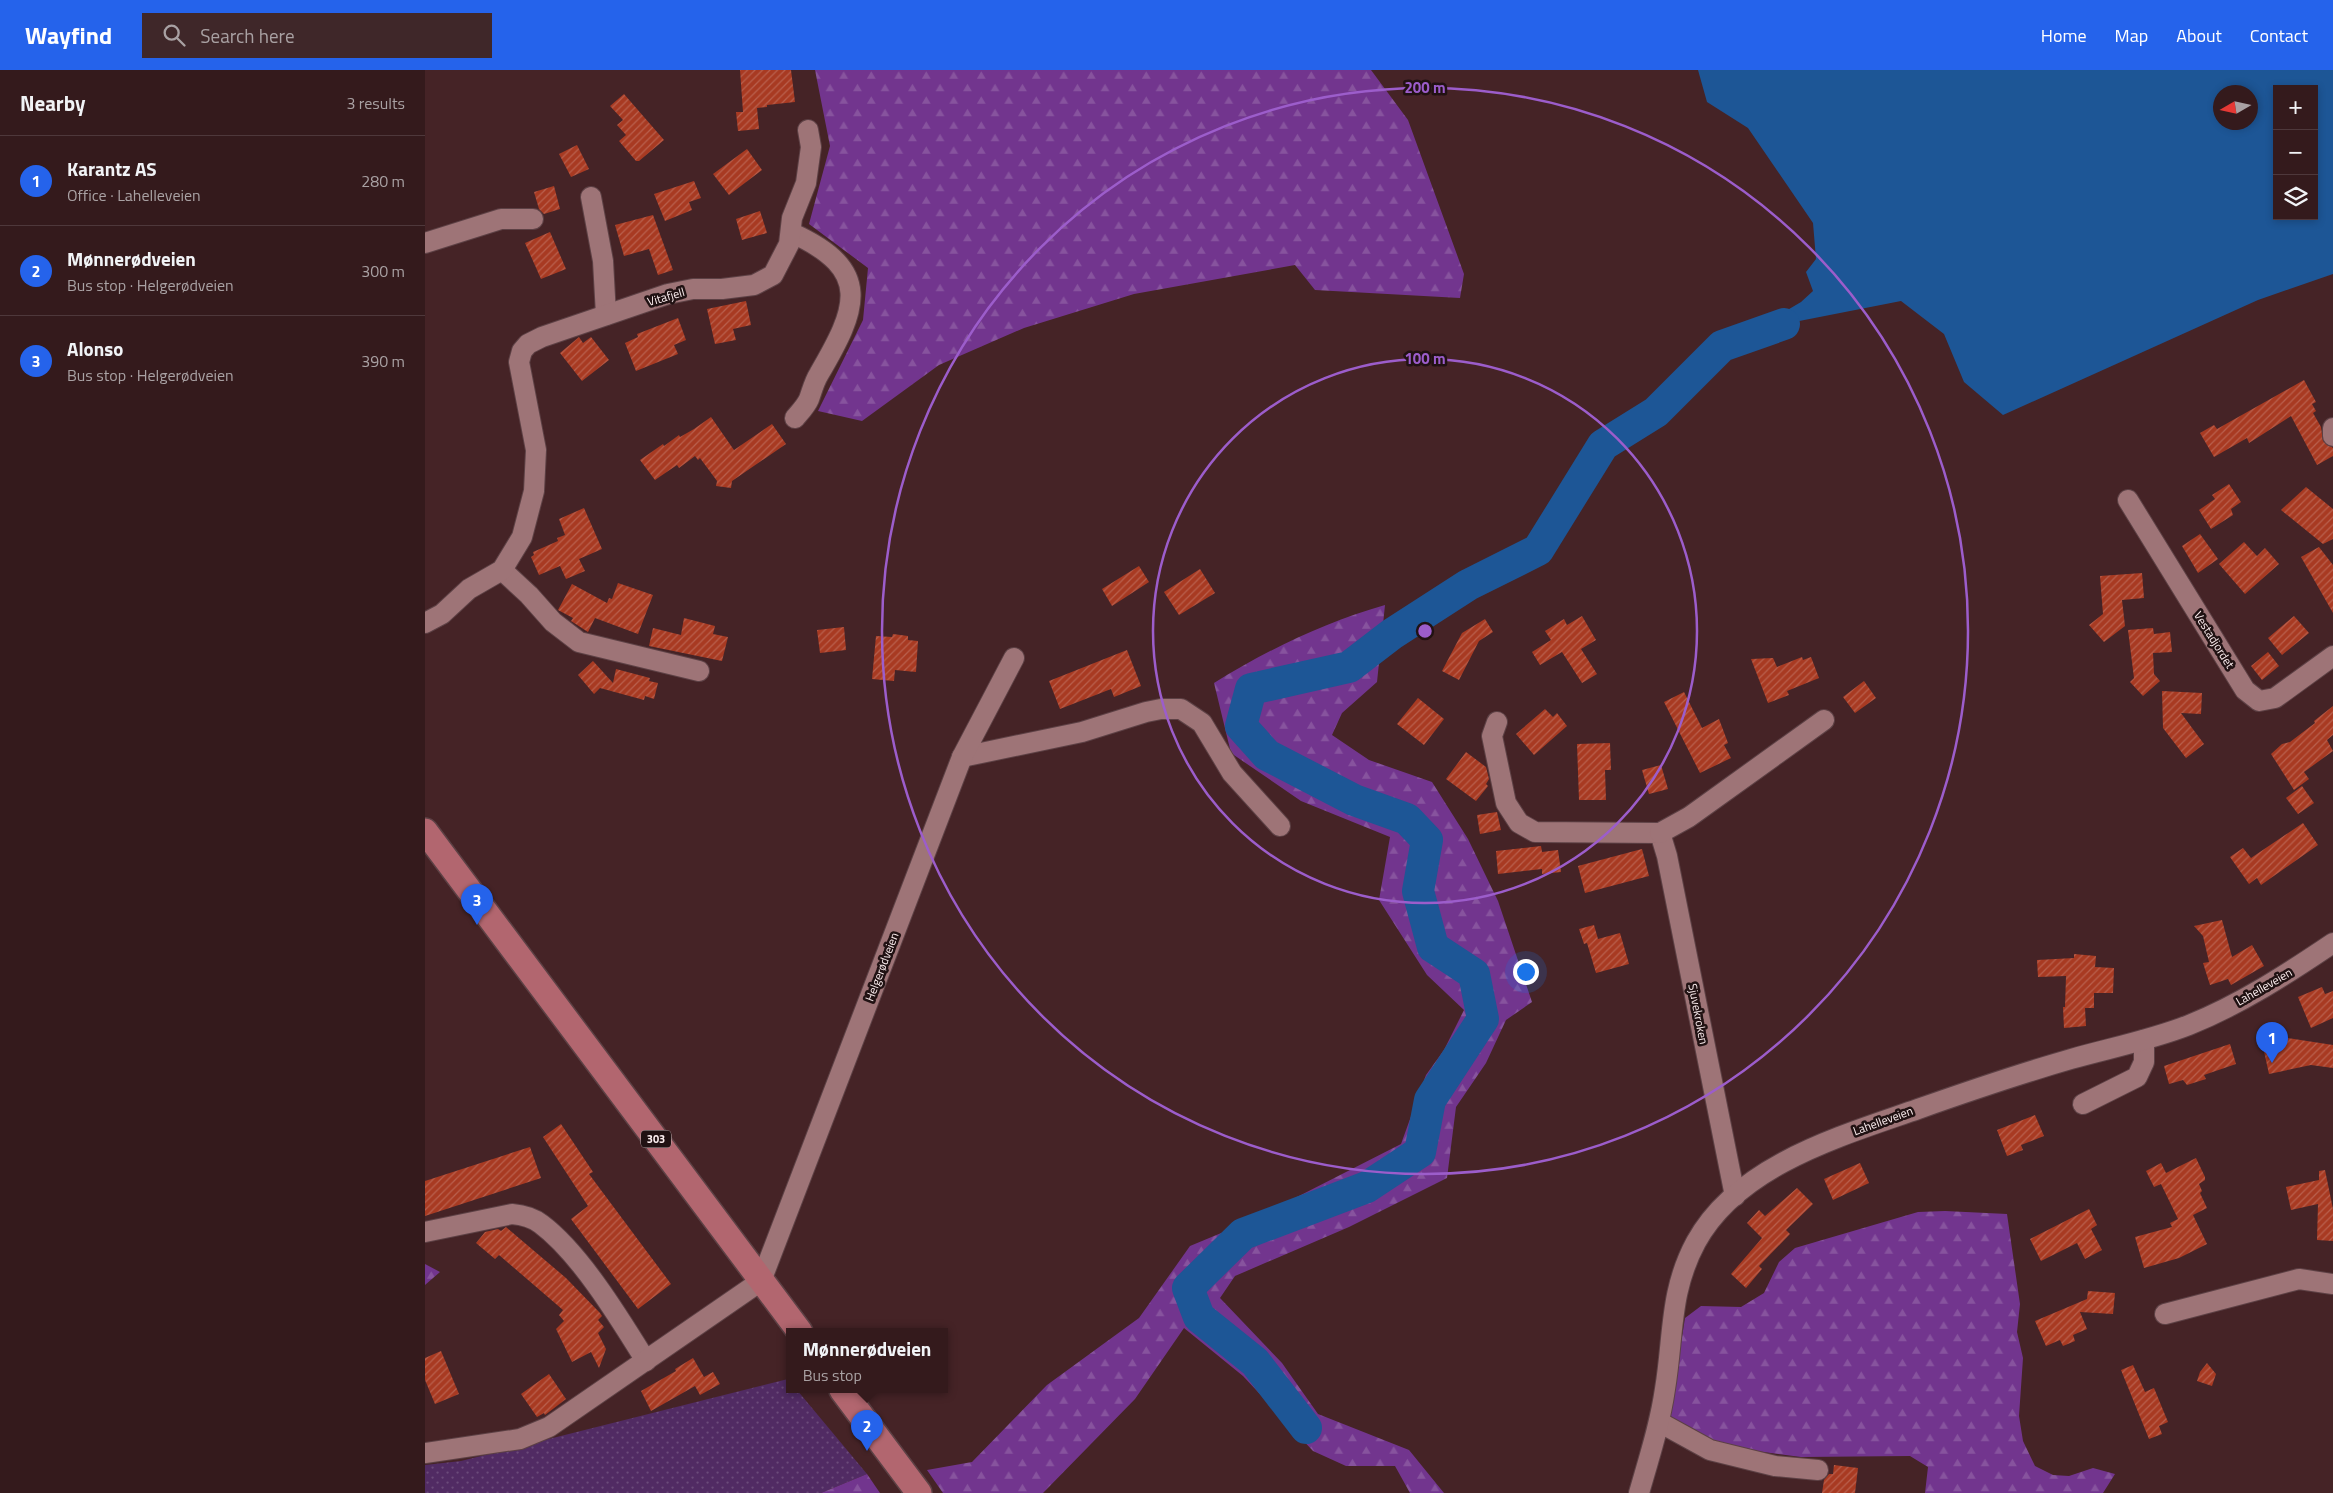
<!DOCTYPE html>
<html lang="en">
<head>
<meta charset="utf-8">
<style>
  body { margin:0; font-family:"Titillium Web",sans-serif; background:#3f2729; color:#f1f3f6 }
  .controls { position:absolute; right:15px; top:15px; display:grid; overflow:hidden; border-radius:0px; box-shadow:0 2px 8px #0003 }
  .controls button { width:45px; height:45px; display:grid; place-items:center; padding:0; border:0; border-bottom:1px solid #4e383b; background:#341a1c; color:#f1f3f6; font:25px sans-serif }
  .compass { position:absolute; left:1788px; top:15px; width:45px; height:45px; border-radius:50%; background:#341a1c; box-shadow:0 2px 8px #0003; rotate:261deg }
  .you { position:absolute; left:1100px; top:901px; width:18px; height:18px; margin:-12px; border:4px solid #fff; border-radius:50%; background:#1a73e8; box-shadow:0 0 0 8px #1a73e833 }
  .badge { display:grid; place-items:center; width:32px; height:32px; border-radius:50%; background:#2563eb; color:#fff; font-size:16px; font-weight:700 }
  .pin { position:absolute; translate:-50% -41px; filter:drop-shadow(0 1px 2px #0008) }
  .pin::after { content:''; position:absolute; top:26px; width:18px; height:15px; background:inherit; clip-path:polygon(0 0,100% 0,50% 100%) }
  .popup { position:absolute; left:361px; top:1258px; width:162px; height:65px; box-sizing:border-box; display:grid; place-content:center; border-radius:0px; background:#341a1c; filter:drop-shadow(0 1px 4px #0005); font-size:16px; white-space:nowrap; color:#a9a1a3 }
  .popup b { font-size:19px; color:#f1f3f6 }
  .popup::after { content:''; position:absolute; left:50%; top:100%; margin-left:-10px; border:10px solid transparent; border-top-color:#341a1c }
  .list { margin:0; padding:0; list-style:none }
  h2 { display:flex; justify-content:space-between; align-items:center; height:65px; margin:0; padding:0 20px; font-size:21px }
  h2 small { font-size:16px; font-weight:400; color:#a9a1a3 }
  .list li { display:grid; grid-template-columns:32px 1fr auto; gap:15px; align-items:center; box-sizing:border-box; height:90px; padding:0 20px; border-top:1px solid #4e383b }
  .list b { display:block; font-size:19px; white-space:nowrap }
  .list p { margin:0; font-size:16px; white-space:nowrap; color:#a9a1a3 }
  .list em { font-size:16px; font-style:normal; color:#a9a1a3 }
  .icon { flex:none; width:28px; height:28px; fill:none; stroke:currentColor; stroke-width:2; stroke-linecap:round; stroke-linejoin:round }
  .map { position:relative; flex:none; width:1908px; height:1423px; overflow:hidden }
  header { display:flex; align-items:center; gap:30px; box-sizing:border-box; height:70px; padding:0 25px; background:#2563eb; color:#fff }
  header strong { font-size:24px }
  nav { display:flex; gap:28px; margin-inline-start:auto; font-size:18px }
  .search { width:350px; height:45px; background:#3f2729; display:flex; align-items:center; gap:12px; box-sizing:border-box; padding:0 18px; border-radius:0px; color:#a9a1a3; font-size:19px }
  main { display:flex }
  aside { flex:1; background:#341a1c }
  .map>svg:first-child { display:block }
  .grass { fill:url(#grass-dots) }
  .forest { fill:url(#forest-firs) }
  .water { fill:#1d5696; fill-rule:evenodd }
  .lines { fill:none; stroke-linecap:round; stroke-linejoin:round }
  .river { stroke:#1d5696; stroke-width:32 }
  .building { fill:url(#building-hatch) }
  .minor-casing { stroke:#5d4145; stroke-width:22 }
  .major-casing { stroke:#5d4145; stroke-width:28 }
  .minor { stroke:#9e7477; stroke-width:20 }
  .major { stroke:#b2666f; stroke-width:25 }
  .ring { fill:none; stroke:#9c5dcb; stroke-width:2.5 }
  .labels { text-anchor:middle; stroke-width:5; stroke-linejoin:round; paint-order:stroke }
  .shield { fill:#211213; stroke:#bbadae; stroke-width:1 }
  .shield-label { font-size:11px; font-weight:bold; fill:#fdeff0 }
  .street-label { font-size:12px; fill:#fdeff0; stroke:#211213 }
  .centre { fill:#9c5dcb; stroke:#211213; stroke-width:2.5 }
  .ring-label { font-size:15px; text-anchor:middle; font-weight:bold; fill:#9c5dcb; stroke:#211213; stroke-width:5; stroke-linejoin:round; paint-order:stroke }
</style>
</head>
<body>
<header>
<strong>Wayfind</strong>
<div class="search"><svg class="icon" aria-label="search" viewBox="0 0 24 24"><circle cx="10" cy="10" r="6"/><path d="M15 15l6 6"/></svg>Search here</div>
<nav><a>Home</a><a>Map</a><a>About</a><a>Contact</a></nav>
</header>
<main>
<aside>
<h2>Nearby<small>3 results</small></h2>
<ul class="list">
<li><span class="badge">1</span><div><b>Karantz AS</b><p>Office · Lahelleveien</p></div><em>280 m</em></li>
<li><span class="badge">2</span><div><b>Mønnerødveien</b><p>Bus stop · Helgerødveien</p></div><em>300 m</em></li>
<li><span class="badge">3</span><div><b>Alonso</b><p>Bus stop · Helgerødveien</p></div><em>390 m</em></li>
</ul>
</aside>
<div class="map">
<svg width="1908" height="1423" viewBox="0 0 1908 1423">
  <defs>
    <pattern id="grass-dots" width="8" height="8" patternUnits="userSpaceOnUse" patternTransform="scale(1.25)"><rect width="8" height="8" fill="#512b63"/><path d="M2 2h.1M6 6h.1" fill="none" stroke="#6b4a7a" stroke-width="1.8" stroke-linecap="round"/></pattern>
    <pattern id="forest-firs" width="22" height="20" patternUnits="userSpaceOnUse" patternTransform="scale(1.25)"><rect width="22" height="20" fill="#72358e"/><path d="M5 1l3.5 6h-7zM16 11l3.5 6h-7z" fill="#87539e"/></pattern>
    <pattern id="building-hatch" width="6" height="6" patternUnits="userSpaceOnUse" patternTransform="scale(1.25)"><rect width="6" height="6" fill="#a83a22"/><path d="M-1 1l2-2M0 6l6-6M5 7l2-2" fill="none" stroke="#b9604d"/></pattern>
  </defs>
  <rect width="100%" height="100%" fill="#452326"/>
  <path class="grass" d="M363,1309L364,1320H372L442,1404L396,1423H0V1395L36,1391Z"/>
  <g class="forest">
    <path d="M390,0H946L983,50L1039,204L1035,228L890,220L870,195L709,224L599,258L514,295L437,351L393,341L438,250L443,198L384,154L405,76Z"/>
    <path d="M960,535L952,612L917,643L907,665L944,690L1007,712L1043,769L1073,831L1107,932L1081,950L1061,993L1031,1037L1022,1108L924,1157L810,1206L795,1228L857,1293L893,1344L984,1380L1019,1423H985L970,1396H921L888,1381L818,1306L759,1258L710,1329L618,1423H518L502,1400L547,1392L622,1315L714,1248L765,1176L825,1151L976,1074L1001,1005L1019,980L1039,940L1002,905L954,830L965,767L876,731L806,683L789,613C842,580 900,552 960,535Z"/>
    <path d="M1520,1141L1582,1144L1595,1234L1592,1262L1598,1288L1594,1346L1598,1371L1610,1396L1628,1405L1644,1406L1668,1398L1690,1404L1678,1423H1500L1503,1397L1485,1386L1376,1387L1295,1376L1244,1350L1260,1248L1276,1236L1316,1237L1339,1223L1354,1192L1370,1178L1493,1142Z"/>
    <path d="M0,1194L15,1202L0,1215Z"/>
    <path d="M442,1404L455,1423H396Z"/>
  </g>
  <path class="water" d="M1273,0H1908V204L1833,230L1578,345L1539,312L1519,264L1476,231L1359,254L1354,245L1376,232L1388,221L1381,202L1391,189L1388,153L1323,58L1282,32ZM1852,19H1889V146H1852ZM1796,22H1826V52H1796Z"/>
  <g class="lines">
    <path class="river" d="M881,1358L830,1292L774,1247L763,1218L818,1164L942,1117L995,1082L1005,1030L1058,949L1049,904L1008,877L993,821L1002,770L982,749L929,730L842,685L816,656L826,619L924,597L967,564L1043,515L1113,480L1178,375L1231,342L1297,276L1359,254"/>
  </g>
  <g class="building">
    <path d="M315,0H366L370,32L342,35V37L332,38L334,59L313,61L311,42H318Z"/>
    <path d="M199,24L239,70L214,91H211L194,71L201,65L192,55L198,50L185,36Z"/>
    <path d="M152,75L164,99L146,107L134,84Z"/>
    <path d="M322,79L337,100L304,125L288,104Z"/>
    <path d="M269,111L276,128L264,132L267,140L240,151L229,124Z"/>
    <path d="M129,116L135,139L119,144L114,139L109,122Z"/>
    <path d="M335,141L342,163L317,170L311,149Z"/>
    <path d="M228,145L248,200L233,205L224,179L199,186L190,155Z"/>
    <path d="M125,162L141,199L116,209L100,173Z"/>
    <path d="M321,231L326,255L308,259L311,270L290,274L282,239Z"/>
    <path d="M253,248L261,270L249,275L253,284L211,301L200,273L213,267L212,264Z"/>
    <path d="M154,267L158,273L166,267L184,290L157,311L135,283Z"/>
    <path d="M1879,310L1891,332L1887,334L1891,341L1888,343L1896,357L1898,371L1908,378V386L1892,395L1866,346L1824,373L1822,368L1789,387L1775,363L1789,355L1792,359Z"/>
    <path d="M286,347L309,380L347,354L361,374L307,411L306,418L291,416L292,411L275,388L273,390L270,386L254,398L252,395L230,410L215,390L238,374L239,376L254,365L255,367L269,359Z"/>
    <path d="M1804,414L1816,432L1806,439L1808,445L1786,459L1774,440L1790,429L1787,425Z"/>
    <path d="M1881,417L1908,439V469L1898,474L1856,440Z"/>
    <path d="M159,438L177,479L154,489L160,501L141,509L135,496L114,505L106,487L109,485L108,482L133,471L132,468L140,465L134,449Z"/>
    <path d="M1775,464L1793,489L1773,503L1757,476Z"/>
    <path d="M1819,472L1832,486L1840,478L1854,494L1820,524L1794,494Z"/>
    <path d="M1894,477L1908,495V543L1876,487Z"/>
    <path d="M714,496L724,512L687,536L677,519Z"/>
    <path d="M775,499L790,523L754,545L739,522Z"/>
    <path d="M1717,503L1719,528L1697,530L1700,556L1679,572L1664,555L1678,544L1675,506Z"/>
    <path d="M193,513L228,525L213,564L170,548L163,562L146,551L148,548L133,540L147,514L182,533L184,528L187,529Z"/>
    <path d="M1157,546L1171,570L1156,579L1172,604L1157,613L1137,582L1115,595L1107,582L1126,570L1120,561L1139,549L1142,555Z"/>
    <path d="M1869,546L1884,563L1857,585L1843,568Z"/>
    <path d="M259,548L290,556L288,564L303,567L297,591L224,576L228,558L256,565Z"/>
    <path d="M1060,549L1068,562L1054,571L1034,610L1017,601L1037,563Z"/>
    <path d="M419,557L421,580L395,583L392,560Z"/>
    <path d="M1728,558L1729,564L1745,562L1747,582L1728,583L1729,604L1735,611L1718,626L1705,612L1709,608L1703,560Z"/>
    <path d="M468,564L483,566V570L493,571L491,602L470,600L469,611L447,609L451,566L467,567Z"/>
    <path d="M702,580L716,616L689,627L686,619L635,639L624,611Z"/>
    <path d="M1843,582L1854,596L1837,610L1826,596Z"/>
    <path d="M1377,587L1378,590L1386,587L1394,608L1362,621L1364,625L1343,633L1326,589L1348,588L1352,597Z"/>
    <path d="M168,591L188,613L191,599L225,608L224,611L233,613L229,629L220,626L219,630L175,618L169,624L153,605Z"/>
    <path d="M1439,611L1451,628L1430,643L1418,627Z"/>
    <path d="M1737,621L1777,623L1776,644L1756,643L1779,674L1761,688L1738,658Z"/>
    <path d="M1259,622L1277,658L1294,649L1303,673L1299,675L1306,688L1275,703L1239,632Z"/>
    <path d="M993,628L1019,649L999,675L972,654Z"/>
    <path d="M1908,636V665L1902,670L1908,681L1879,702L1884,709L1869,720L1846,684L1857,674L1865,672L1890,653L1889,651Z"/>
    <path d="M1120,639L1128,647L1132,643L1142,656L1109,685L1091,664Z"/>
    <path d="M1185,673L1186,700H1180L1181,730H1154L1152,674Z"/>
    <path d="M1041,682L1061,697L1064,709L1061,714L1063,716L1051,731L1021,709Z"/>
    <path d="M1236,695L1243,719L1224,724L1217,700Z"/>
    <path d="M1877,716L1889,733L1873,744L1861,728Z"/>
    <path d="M1072,742L1076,760L1055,764L1052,745Z"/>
    <path d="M1878,753L1893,775L1836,815L1832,808L1824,814L1805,787L1818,778L1826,788Z"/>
    <path d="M1116,776L1117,782L1133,780L1136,802L1117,804V799L1073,804L1071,781Z"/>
    <path d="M1217,779L1224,806L1160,823L1153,796Z"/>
    <path d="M1797,850L1807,887L1827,875L1839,896L1806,915L1803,909L1785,915L1778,893L1784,892L1778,866L1769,856Z"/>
    <path d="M1169,855L1173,869L1195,863L1204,894L1171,903L1162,873L1159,874L1154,859Z"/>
    <path d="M1649,884L1671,886L1670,897L1689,898L1688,923H1669V938H1660L1661,956L1639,958L1638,937H1640L1641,906L1613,907L1612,890L1649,888Z"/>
    <path d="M1897,917L1900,924L1908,921V948L1886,958L1873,927Z"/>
    <path d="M1849,966L1908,975V998L1886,995L1844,1004L1838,977L1851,974Z"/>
    <path d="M1805,974L1811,994L1779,1005L1781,1009L1762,1015L1758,1010L1744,1014L1739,996Z"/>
    <path d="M1610,1045L1619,1066L1596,1075L1598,1080L1582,1086L1572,1060Z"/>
    <path d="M136,1054L168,1102L164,1104L246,1214L213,1239L146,1149L163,1136L118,1067Z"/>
    <path d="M105,1077L116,1108L0,1146V1111Z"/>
    <path d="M1771,1088L1780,1107V1110L1774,1114L1777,1121L1775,1123L1782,1138L1768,1145L1782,1174L1754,1188L1719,1198L1710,1167L1747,1157L1745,1153L1753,1149L1736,1114L1729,1117L1721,1101L1736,1093L1741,1103Z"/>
    <path d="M1435,1093L1444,1113L1408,1130L1399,1109Z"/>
    <path d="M1900,1100L1908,1139V1171L1892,1170L1893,1134L1866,1140L1861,1117L1894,1110V1101Z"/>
    <path d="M1372,1118L1388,1134L1361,1160L1365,1164L1334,1196L1337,1199L1321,1218L1306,1204L1337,1168L1322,1153L1334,1140L1340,1146Z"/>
    <path d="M1664,1139L1672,1155L1666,1159L1677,1180L1660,1189L1652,1173L1616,1191L1605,1169Z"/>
    <path d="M81,1157L141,1208L175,1243L177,1246L173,1250L179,1257L173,1263L181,1279L174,1298L166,1282L147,1292L131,1259L139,1251L134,1245L138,1240L74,1185L70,1189L51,1173L60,1162L73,1159L76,1161Z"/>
    <path d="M1663,1221L1690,1223L1688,1244L1655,1242L1662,1259L1648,1265L1650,1271L1638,1276L1635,1270L1621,1276L1610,1251L1662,1229Z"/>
    <path d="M16,1281L34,1324L10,1334L0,1310V1288Z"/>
    <path d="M268,1288L279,1307L288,1302L295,1314L275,1325L270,1316L226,1341L216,1321L251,1301L250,1299Z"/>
    <path d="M1782,1293L1791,1304L1787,1316L1772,1311L1775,1302Z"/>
    <path d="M1708,1295L1720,1322L1729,1318L1743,1352L1734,1356L1737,1364L1724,1369L1696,1300Z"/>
    <path d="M124,1304L141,1329L120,1345L119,1343L112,1347L96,1324Z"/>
    <path d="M1409,1395L1433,1398L1430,1423H1397L1399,1410L1404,1404H1408Z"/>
  </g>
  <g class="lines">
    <defs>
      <g id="minor">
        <path d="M166,127L178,191L181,245"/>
        <path d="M367,163C449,200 432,239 394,304C389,312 387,321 384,329C381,336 375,342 370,348"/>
        <path d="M0,173L76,149H108"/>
        <path d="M1908,358V366"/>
        <path d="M1703,430L1820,620L1834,631L1850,628L1908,586"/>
        <path d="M77,500L104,525L128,552L154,572L274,601"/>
        <path d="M0,553L17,544L44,519L77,500L97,467L109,421L111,380L94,292L97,281L103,274L117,267L243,224L268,219H297L329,215L348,205L364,174L367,148L381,113L386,77L383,60"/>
        <path d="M1072,652L1067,666L1081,733L1094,753L1110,762L1235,763L1242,786L1310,1126"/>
        <path d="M537,687L657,662L721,642L736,639H756L777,653L807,703L855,756"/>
        <path d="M1235,763L1264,747L1399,650"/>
        <path d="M1658,1034L1712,1007L1719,992V970"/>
        <path d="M0,1162L87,1144C98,1145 107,1147 116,1154C155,1183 195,1249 221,1291"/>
        <path d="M1740,1244L1874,1209L1908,1214"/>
        <path d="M1234,1352L1285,1380L1350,1396L1393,1400"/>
        <path d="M0,1383L95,1369L124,1357L336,1211L537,687L589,588"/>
        <path d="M1214,1423C1224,1388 1235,1354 1240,1319C1249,1265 1244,1222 1271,1172C1313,1095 1416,1066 1493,1039C1544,1021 1594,1004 1646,989C1685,978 1726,970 1764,955C1816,934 1862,904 1908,873"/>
      </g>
      <g id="major">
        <path d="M0,761L375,1262"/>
        <path d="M417,1320L494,1423"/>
      </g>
    </defs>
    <use href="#minor" class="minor-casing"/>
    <use href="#major" class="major-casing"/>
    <use href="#minor" class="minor"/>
    <use href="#major" class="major"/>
  </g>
  <g class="ring">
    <circle cx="1000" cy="561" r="272"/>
    <circle cx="1000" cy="561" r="543"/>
  </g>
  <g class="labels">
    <rect class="shield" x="216" y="1060.5" width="30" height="17" rx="4"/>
    <g class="shield-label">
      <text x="231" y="1073">303</text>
    </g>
    <g class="street-label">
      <text transform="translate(241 227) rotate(-16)" y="4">Vitafjell</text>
      <text transform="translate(1789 570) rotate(58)" y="4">Vestadjordet</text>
      <text transform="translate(457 897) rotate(-69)" y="4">Helgerødveien</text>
      <text transform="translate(1839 917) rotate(-30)" y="4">Lahelleveien</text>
      <text transform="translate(1273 944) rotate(79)" y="4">Sjuvekroken</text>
      <text transform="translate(1458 1051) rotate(-20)" y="4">Lahelleveien</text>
    </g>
  </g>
  <circle cx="1000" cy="561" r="8" class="centre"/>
  <g class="ring-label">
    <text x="1000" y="23">200 m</text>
    <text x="1000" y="294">100 m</text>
  </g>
</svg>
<div class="controls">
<button>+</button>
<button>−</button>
<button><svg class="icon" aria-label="layers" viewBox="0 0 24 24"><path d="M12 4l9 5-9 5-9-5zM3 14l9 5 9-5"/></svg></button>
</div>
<svg class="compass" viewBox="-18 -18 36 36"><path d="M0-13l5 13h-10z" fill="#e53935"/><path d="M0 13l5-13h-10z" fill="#a9a1a3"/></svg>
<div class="you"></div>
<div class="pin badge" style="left:1847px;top:993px">1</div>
<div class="pin badge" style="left:442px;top:1381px">2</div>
<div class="popup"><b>Mønnerødveien</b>Bus stop</div>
<div class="pin badge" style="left:52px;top:855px">3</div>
</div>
</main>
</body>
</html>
